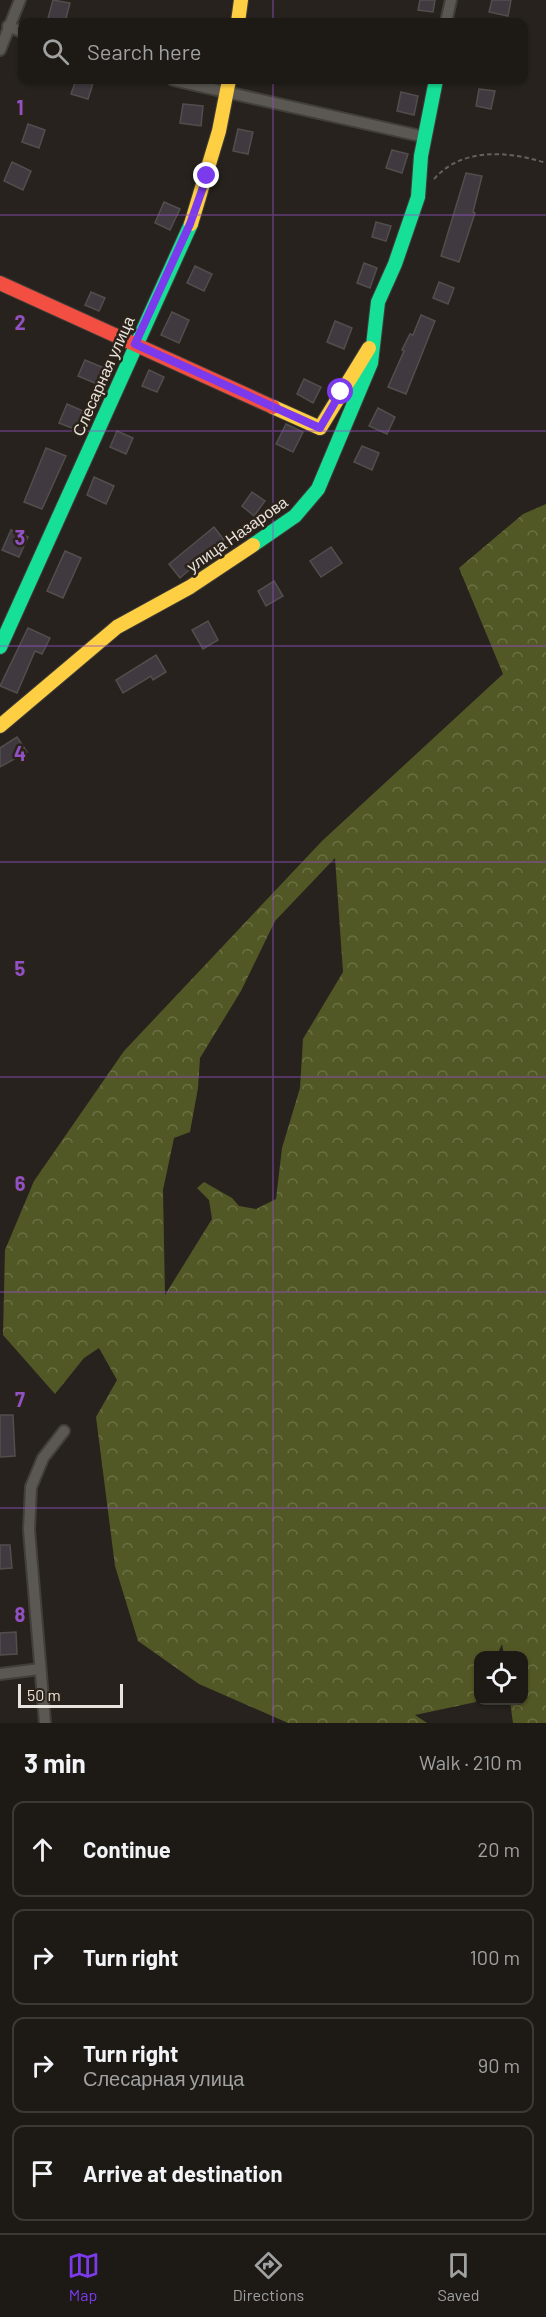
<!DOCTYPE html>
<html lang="en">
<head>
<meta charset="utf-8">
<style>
  body { margin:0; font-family:Barlow,sans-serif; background:#2a2723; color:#f1f3f6 }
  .controls { position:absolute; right:18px; bottom:18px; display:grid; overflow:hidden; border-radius:12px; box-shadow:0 2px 4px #0004 }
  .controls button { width:54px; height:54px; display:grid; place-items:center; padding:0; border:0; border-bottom:2px solid #3b3835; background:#1d1a16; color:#f1f3f6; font:30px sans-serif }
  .scale { position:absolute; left:18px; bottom:15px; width:105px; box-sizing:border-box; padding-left:6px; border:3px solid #e8e3dc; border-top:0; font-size:16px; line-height:21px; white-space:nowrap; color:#e8e3dc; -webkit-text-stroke:4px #2b2319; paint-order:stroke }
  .stop { position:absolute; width:18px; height:18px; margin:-14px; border:4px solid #7c3aed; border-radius:50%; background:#fff }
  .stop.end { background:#7c3aed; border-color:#fff; box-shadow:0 2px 6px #0008 }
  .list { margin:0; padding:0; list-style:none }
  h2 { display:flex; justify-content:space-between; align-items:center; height:78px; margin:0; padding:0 24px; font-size:26px }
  h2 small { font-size:20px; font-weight:400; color:#a0a1a1 }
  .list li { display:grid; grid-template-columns:39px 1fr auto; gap:18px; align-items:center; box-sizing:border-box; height:96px; margin:0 12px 12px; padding:0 12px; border:2px solid #3b3835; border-radius:12px }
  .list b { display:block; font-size:22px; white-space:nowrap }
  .list p { margin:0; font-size:20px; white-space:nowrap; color:#a0a1a1 }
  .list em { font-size:20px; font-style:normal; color:#a0a1a1 }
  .icon { flex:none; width:33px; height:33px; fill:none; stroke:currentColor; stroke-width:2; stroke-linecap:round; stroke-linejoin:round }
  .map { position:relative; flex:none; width:546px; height:1723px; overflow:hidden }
  .search { position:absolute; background:#1d1a16; box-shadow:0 2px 4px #0004; left:18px; right:18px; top:18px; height:66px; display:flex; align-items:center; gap:15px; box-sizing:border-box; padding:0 21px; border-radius:12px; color:#a0a1a1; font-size:22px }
  .sheet { height:510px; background:#1d1a16 }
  nav { display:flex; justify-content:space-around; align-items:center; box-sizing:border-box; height:84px; border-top:2px solid #3b3835; background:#1d1a16; font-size:16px; color:#a0a1a1 }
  nav a { display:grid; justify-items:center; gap:3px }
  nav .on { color:#7c3aed }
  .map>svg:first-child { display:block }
  .forest { fill:url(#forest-crowns); fill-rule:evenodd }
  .building { fill:#403a40; stroke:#514e4d; stroke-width:1.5 }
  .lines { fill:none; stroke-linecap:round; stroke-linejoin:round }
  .street-casing { stroke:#423f3a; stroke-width:14 }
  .fast-casing { stroke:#423f3a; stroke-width:16 }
  .slow-casing { stroke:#423f3a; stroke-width:16 }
  .jam-casing { stroke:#423f3a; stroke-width:16 }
  .path { stroke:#64625e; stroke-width:2; stroke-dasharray:4.5 3; stroke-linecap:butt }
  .street { stroke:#5b5853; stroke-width:10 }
  .fast { stroke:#16e098; stroke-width:14 }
  .slow { stroke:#ffcf43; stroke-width:14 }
  .jam { stroke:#f24e42; stroke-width:14 }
  .route { stroke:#7c3aed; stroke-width:8 }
  .grid { fill:none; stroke:#9151c5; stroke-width:1.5; stroke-opacity:0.55 }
  .labels { text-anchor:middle; stroke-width:5; stroke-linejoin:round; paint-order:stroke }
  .street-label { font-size:16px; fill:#e8e3dc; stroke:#2b2319 }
  .grid-label { font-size:20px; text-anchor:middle; font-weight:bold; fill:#9151c5; stroke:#2b2319; stroke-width:5; stroke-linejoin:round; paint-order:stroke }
</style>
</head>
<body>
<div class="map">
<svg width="546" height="1723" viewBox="0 0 546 1723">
  <defs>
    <pattern id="forest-crowns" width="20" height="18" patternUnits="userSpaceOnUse" patternTransform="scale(1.5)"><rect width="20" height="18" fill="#525825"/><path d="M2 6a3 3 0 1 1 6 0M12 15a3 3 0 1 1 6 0" fill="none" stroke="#6b7044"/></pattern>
  </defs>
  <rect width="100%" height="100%" fill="#27221d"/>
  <path class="forest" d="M546,504V1723H513L510,1701L524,1700V1656L504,1655L502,1644L497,1655L478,1656L476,1702L415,1715L427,1723H288L199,1684L138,1641L115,1566L96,1417L117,1380L99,1348L84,1358L55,1394L3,1335L5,1250L34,1181L124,1051L322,841L503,674L459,568L523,514ZM335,858L343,972L303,1039L300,1088L282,1148L276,1199L256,1209L239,1206L232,1198L204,1182L197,1188L209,1200L212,1219L165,1295L163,1190L174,1138L190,1132L198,1088L200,1058L241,991L275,921Z"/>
  <g class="building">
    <path d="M53,0L70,3L65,22H47Z"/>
    <path d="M420,0H435L433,12L418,10Z"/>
    <path d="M492,0H511L508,16L489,12Z"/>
    <path d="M76,80H94L88,99L71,94Z"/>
    <path d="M479,89L495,91L491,109L476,106Z"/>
    <path d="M401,92L418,96L414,115L397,111Z"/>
    <path d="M183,104L203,106L201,126L180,123Z"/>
    <path d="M28,124L45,130L39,148L22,142Z"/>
    <path d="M238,129L253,132L248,154L233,151Z"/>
    <path d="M392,150L408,154L402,173L386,168Z"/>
    <path d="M12,162L31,171L23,190L4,181Z"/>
    <path d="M466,173L482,176L473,212L475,213L459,262L441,256Z"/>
    <path d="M164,202L180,209L170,230L155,223Z"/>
    <path d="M376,222L391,226L386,241L372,237Z"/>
    <path d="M364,263L377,268L370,288L357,283Z"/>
    <path d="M195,266L212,274L204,291L187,283Z"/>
    <path d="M439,282L454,288L448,304L433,298Z"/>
    <path d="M91,292L105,298L99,311L85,305Z"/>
    <path d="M172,312L189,320L179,343L161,335Z"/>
    <path d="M421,315L435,321L406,394L388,387L404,351L402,350L410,334L413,335Z"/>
    <path d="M335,321L352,328L344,349L327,342Z"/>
    <path d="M85,360L104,368L97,384L78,376Z"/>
    <path d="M149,370L164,377L157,392L142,386Z"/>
    <path d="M304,379L321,387L313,403L297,394Z"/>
    <path d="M67,404L85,412L77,430L59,423Z"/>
    <path d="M378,408L395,417L387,434L369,426Z"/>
    <path d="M286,424L303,432L293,452L276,444Z"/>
    <path d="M117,431L133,438L126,454L110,447Z"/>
    <path d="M362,446L379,453L372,470L354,462Z"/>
    <path d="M46,448L66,456L42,509L24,502Z"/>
    <path d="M94,477L114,486L106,504L87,495Z"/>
    <path d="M252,492L265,501L254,516L242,506Z"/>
    <path d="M214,527L224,540L180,578L169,564Z"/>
    <path d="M11,530L28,537L19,557L2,550Z"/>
    <path d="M331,547L342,563L321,577L310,561Z"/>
    <path d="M65,551L81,558L63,598L47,591Z"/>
    <path d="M274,581L283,596L266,606L258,591Z"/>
    <path d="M208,621L218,640L203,649L192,630Z"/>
    <path d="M28,628L50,638L42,654L35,651L17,693L0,686Z"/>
    <path d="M156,655L166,672L153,680L151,676L123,693L116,680Z"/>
    <path d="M17,737L27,752L0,767V748Z"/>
    <path d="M0,1415H13L15,1456L0,1457Z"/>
    <path d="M0,1545H10L12,1568L0,1569Z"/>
    <path d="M16,1632L17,1654L0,1655V1633Z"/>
  </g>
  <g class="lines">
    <defs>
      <g id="street">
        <path d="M446,22L451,0"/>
        <path d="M8,26L22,32"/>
        <path d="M0,50L20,0"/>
        <path d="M173,80L425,137"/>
        <path d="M0,1674L40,1669"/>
        <path d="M45,1723L29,1530L31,1487L43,1458L64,1431"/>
      </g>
      <g id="fast">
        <path d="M253,545L295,516L318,489L371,363L378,302L395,264L418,197L421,156L436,80"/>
        <path d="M0,647L191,224"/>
      </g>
      <g id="slow">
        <path d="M238,22L241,0"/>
        <path d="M191,224L219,131L229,80"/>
        <path d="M273,407L320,428L369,348"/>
        <path d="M0,726L117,627L190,587L253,545"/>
      </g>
      <path id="jam" d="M0,283L273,407"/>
    </defs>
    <use href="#street" class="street-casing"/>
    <use href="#fast" class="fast-casing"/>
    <use href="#slow" class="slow-casing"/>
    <use href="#jam" class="jam-casing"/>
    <path class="path" d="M434,179C462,147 509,151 546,163"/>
    <use href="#street" class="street"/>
    <use href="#fast" class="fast"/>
    <use href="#slow" class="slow"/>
    <use href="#jam" class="jam"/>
  </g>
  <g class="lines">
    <path class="route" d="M207,176L190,224L135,344L320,428L341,392"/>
  </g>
  <path class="grid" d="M273,0V22M273,80V1723M0,215H546M0,431H546M0,646H546M0,862H546M0,1077H546M0,1292H546M0,1508H546"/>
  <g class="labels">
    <g class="street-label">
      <text transform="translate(103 376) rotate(-66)" y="6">Слесарная улица</text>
      <text transform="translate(237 534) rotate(-35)" y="6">улица Назарова</text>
    </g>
  </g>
  <g class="grid-label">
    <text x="20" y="115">1</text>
    <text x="20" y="330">2</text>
    <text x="20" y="545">3</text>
    <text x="20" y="761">4</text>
    <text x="20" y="976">5</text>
    <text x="20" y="1191">6</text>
    <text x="20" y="1407">7</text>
    <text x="20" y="1622">8</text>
  </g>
</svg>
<div class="controls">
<button><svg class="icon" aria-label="locate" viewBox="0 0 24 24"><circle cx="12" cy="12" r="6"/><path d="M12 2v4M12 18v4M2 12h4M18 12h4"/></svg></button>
</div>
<div class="scale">50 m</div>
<div class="stop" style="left:341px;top:392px"></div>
<div class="stop end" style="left:207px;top:176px"></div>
<div class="search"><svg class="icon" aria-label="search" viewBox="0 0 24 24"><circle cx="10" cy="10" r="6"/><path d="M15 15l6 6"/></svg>Search here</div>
</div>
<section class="sheet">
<h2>3 min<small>Walk · 210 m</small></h2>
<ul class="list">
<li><svg class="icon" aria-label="ahead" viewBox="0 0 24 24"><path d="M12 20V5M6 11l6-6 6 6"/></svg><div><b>Continue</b></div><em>20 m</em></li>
<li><svg class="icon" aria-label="right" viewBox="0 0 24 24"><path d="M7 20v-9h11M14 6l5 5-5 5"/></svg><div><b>Turn right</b></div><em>100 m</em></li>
<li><svg class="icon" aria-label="right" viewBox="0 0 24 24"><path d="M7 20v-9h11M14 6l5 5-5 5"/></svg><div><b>Turn right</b><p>Слесарная улица</p></div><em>90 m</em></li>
<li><svg class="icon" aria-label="arrive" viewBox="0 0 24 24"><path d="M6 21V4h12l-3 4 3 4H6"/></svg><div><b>Arrive at destination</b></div></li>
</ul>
</section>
<nav>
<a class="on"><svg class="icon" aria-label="map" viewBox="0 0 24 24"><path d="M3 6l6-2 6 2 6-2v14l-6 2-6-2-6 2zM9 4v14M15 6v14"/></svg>Map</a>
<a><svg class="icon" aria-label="directions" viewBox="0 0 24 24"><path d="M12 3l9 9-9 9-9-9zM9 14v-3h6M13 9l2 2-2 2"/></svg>Directions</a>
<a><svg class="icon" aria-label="saved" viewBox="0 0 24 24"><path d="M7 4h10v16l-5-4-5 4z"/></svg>Saved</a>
</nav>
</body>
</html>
